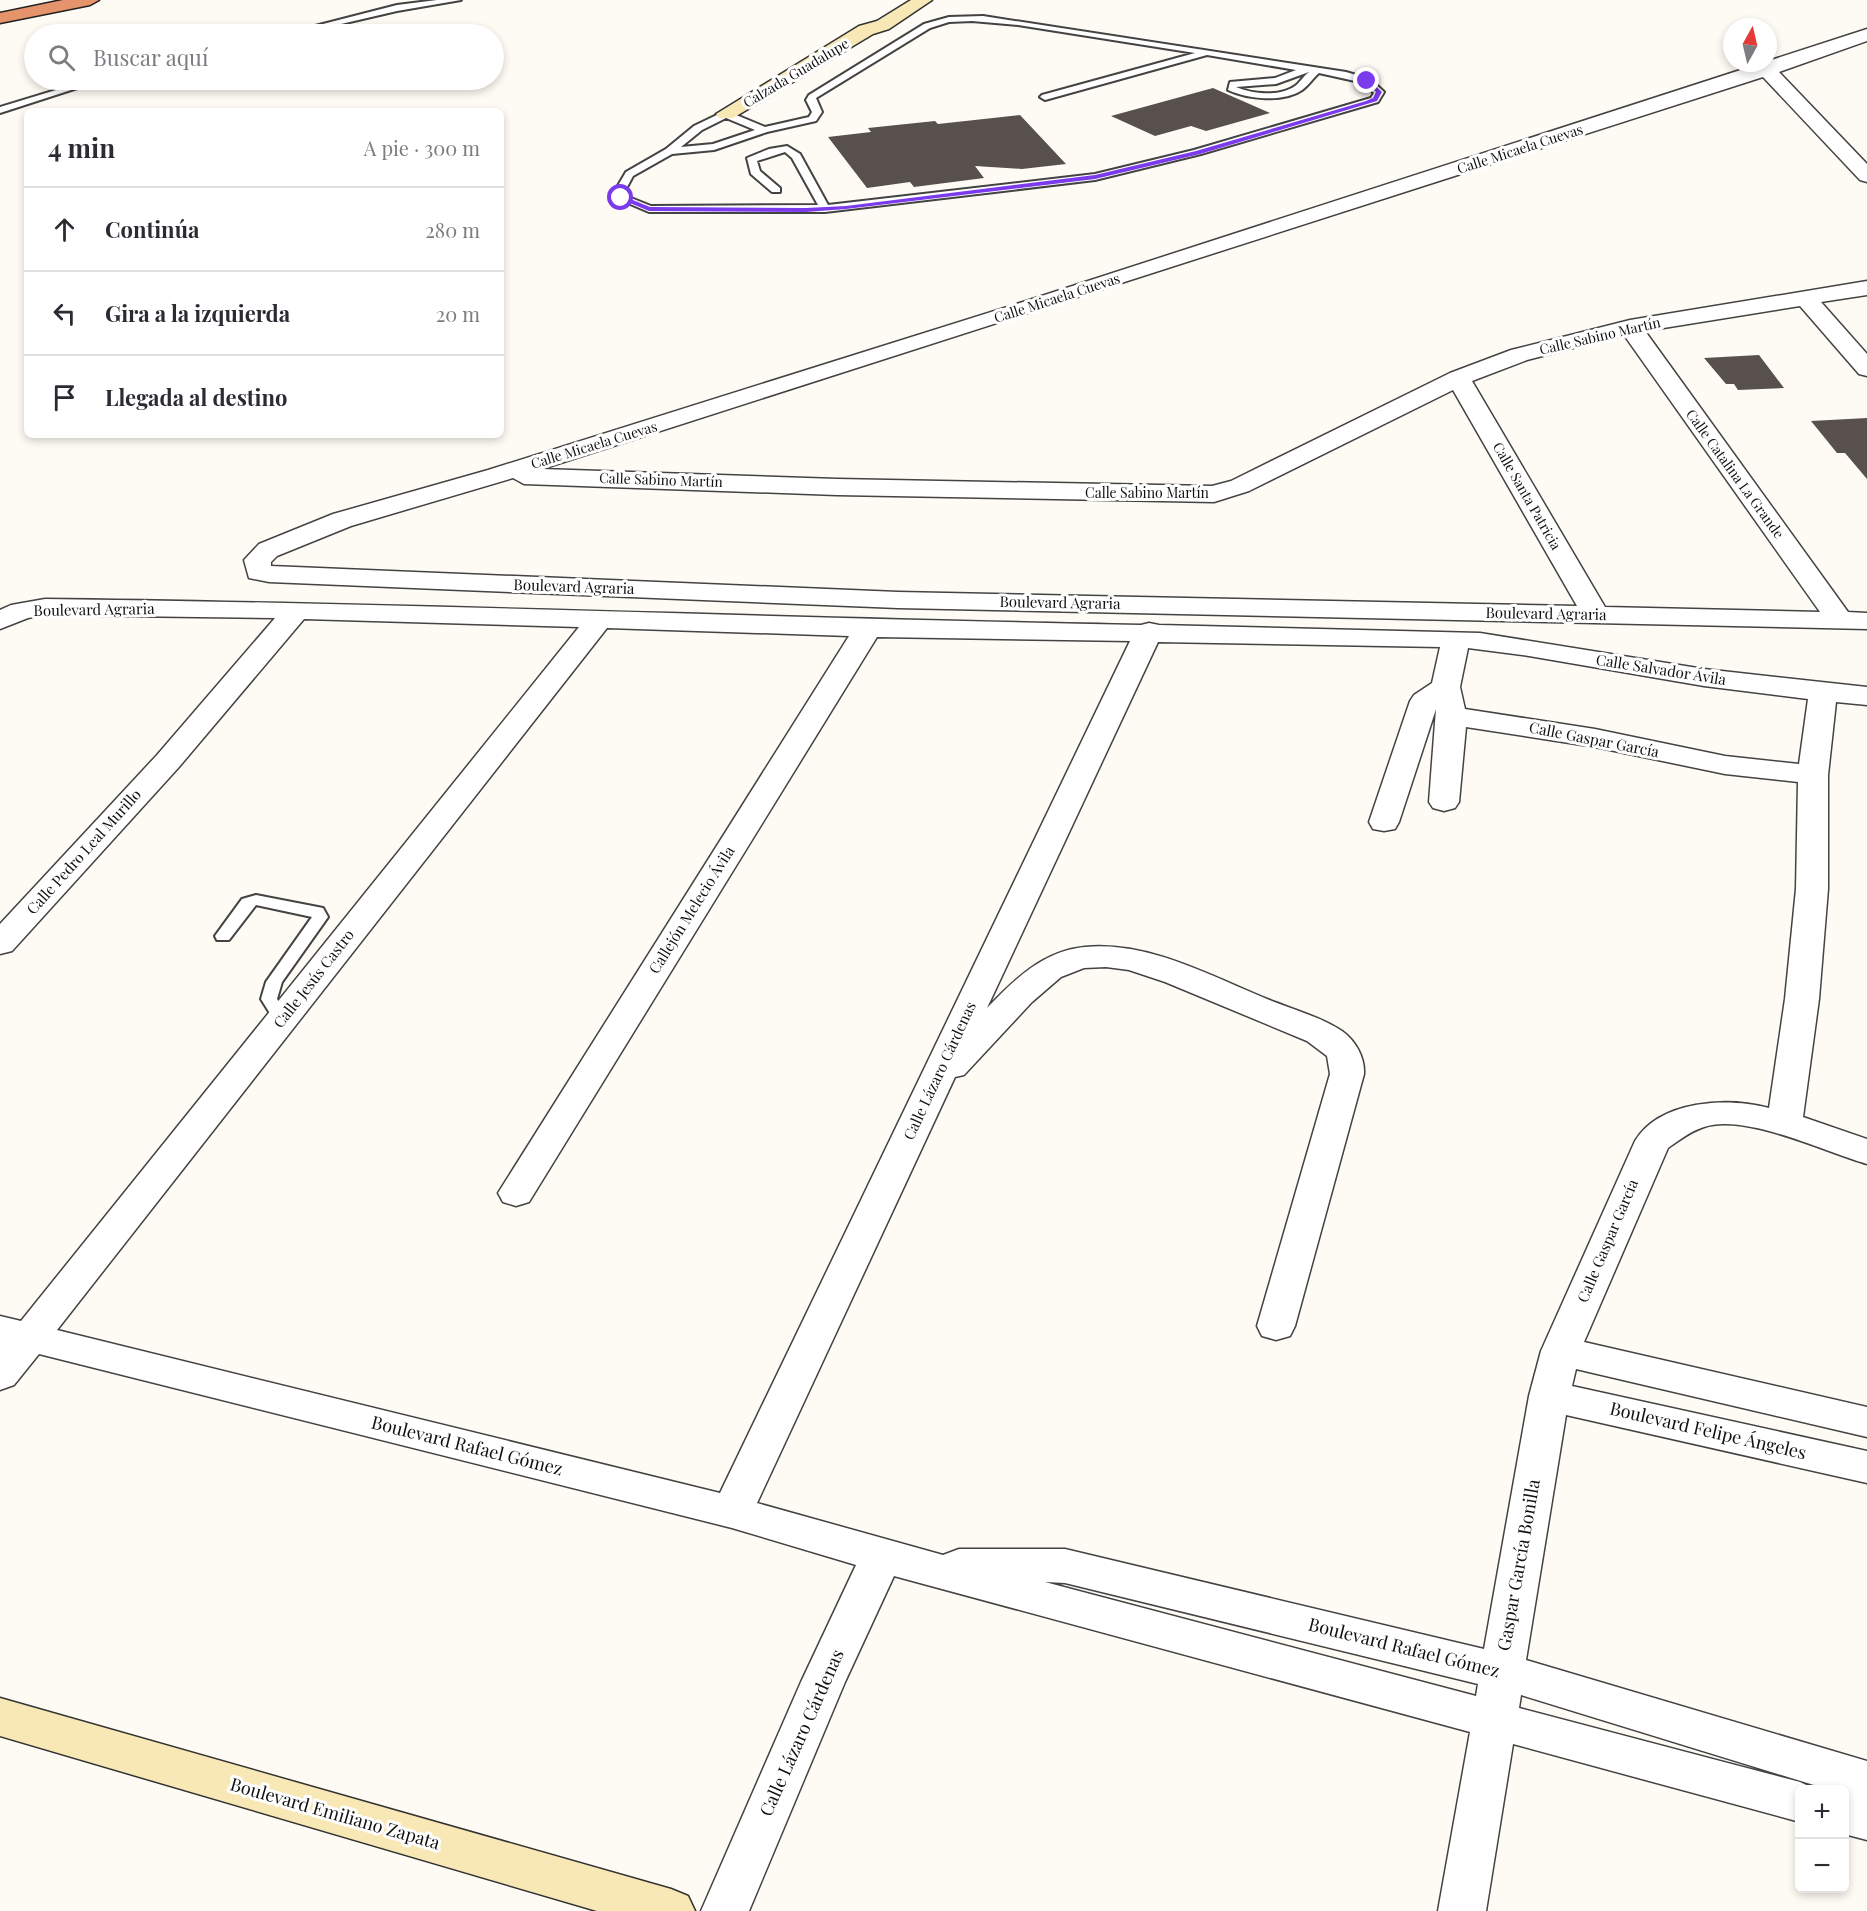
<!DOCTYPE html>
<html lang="es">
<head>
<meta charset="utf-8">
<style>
  body { margin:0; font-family:"Playfair Display",serif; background:#f2f2f3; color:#2b2b33 }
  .controls { position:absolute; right:18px; bottom:18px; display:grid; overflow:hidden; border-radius:9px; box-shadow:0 3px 9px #0003 }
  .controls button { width:54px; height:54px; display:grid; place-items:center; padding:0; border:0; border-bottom:2px solid #e1e1e2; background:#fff; color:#2b2b33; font:30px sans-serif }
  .compass { position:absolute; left:1723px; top:18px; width:54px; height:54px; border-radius:50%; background:#fff; box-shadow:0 3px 9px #0003; rotate:8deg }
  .stop { position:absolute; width:18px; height:18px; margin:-14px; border:4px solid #7c3aed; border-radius:50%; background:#fff }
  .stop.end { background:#7c3aed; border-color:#fff; box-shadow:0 2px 6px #0008 }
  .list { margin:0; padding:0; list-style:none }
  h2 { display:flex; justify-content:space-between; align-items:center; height:78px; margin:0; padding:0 24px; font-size:26px }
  h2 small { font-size:20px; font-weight:400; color:#7c7c81 }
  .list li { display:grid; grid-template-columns:39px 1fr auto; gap:18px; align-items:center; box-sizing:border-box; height:84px; padding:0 24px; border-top:2px solid #e1e1e2 }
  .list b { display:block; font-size:22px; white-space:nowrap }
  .list em { font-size:20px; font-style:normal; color:#7c7c81 }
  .icon { flex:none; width:33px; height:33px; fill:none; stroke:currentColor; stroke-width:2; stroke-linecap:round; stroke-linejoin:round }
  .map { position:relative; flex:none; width:1867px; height:1911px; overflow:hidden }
  .search { position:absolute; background:#fff; box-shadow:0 3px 9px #0003; left:24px; top:24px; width:480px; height:66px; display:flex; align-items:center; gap:15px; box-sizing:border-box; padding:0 21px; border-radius:33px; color:#7c7c81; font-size:22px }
  .panel { position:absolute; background:#fff; box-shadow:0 3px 9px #0003; left:24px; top:108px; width:480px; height:330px; border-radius:9px }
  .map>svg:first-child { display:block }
  .building { fill:#57504d }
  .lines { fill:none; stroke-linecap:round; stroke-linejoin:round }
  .lane-casing { stroke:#434343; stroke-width:4 }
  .street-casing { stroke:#434343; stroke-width:3 }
  .secondary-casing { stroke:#323232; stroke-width:3 }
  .highway-casing { stroke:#212121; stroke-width:3 }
  .lane { fill:#fff; fill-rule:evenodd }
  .street { fill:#fff; fill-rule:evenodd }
  .secondary { fill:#f7e8b6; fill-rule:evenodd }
  .highway { fill:#e5936a; fill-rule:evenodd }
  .route { fill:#7c3aed }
  .labels { text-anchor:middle; stroke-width:6; stroke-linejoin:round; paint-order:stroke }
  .far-street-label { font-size:14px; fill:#101010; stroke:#fff }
  .street-label { font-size:15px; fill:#101010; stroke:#fff }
  .near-street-label { font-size:18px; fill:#101010; stroke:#fff }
</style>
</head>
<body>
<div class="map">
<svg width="1867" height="1911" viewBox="0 0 1867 1911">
  <rect width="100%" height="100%" fill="#fefbf4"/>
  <g class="building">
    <path d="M1213,88L1270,113L1206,131L1191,126L1155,136L1111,116Z"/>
    <path d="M1020,115L1066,164L1022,169L975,166L984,178L914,187L910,182L867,188L828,137L871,132L868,128L935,121L938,124Z"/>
    <path d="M1759,355L1784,388L1738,390L1734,384H1726L1704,358Z"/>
    <path d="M1867,418V479L1845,453H1837L1811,421Z"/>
  </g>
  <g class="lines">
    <defs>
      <g id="lane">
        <path d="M437,0H461L397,11L298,34H284L397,5Z"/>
        <path d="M983,16L1346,72L1370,79L1384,92L1378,102L1201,154L1095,180L825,212H649L616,198V189L626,172L666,149L694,126L723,112H729L765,127L809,117L812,112L806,100L809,95L924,24L949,17ZM972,21L1018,25L1195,53L1042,95L1040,97L1045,100L1207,55L1296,70L1275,78L1230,82L1228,90C1247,99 1283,103 1302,90C1308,86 1313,78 1319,73L1364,83L1374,93L1371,98L1194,150L1095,174L828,205L800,154L787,146L769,149L747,158L751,174L772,192H780V188L760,171L757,161L785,152L792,158L818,205L651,206L626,196V189L633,176L672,154L714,150L767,132L816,121L822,112L816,98L930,28L949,22ZM1309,72C1303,76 1300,83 1295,86C1280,97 1252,94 1236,87L1276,84ZM726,118L755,130L713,144L681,147L702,130Z"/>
        <path d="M89,80H102L0,113V107Z"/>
        <path d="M256,895L323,908L328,917L282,982L277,999L291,1019L282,1024L276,1023L261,999L266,982L312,917L256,905L229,940H217L215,936L242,899Z"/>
      </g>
      <g id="street">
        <path d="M1867,29V41L1779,72L1867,164V182L1860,180L1763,77L542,469L837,479L1212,486L1231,481L1450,373L1511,350L1630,320L1867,281V295L1821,302L1867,354V376L1859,374L1800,306L1645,331L1848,612L1867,613V629L898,608L269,582L249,578L244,560L259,544L333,514L488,470L1026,301ZM1624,335L1820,612L1605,607L1472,381L1527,360ZM1453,390L1577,606L898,592L271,566V562L277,556L351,526L513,478L524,484L837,495L1214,502L1249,491Z"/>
        <path d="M45,599C410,603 775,618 1141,625L1149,623L1159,625L1480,633L1704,669L1867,687V705L1836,702L1828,775V889L1819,999L1803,1117L1867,1139V1164C1825,1152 1745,1113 1704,1127C1691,1131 1679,1140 1668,1148L1584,1342L1867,1407V1437L1576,1369L1572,1386L1867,1451V1483L1566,1415L1526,1660L1867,1761V1840L1844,1834V1790H1830L1521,1695L1519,1708L1800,1782L1817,1790H1800V1822L1513,1744L1486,1911H1438L1470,1732L894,1576L845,1682L749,1911H701L801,1682L856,1565L732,1528L39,1354L14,1385L0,1390V1316L21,1321L579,627L304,619L179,767L12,951L0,954V924L157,755L275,618L45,615L28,618L0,629V610L11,605ZM607,628L849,636L498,1193L503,1202L516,1206L529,1202L877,637L1130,641L720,1493L57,1330ZM1158,642L1440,647L1432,683L1414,695L1410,701L1369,822L1373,829L1384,831L1395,829L1399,822L1436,709L1429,802L1433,808L1444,811L1455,808L1459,802L1466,727L1595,747L1725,774L1798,782L1796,889L1785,999L1769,1108C1727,1097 1660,1100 1635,1141L1541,1351L1529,1396L1484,1649L1065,1549H959L943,1555L757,1503L955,1077L964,1075L1032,1002L1061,977L1084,968L1106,967L1129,970L1165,982L1307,1041L1327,1056L1330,1074L1257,1326L1262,1336L1276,1340L1290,1336L1295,1326L1364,1074C1365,1058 1356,1041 1342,1031C1321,1017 1292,1009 1267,999C1211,976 1148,941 1085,947C1043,951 1015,979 987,1008ZM1468,648L1529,656L1704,686L1808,699L1799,764L1725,756L1595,729L1465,709L1460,687ZM1045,1582L1065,1583L1478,1684L1476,1696Z"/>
      </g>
      <g id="secondary">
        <path d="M911,0H932L889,29L873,34L733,118H719L716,114L859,26L877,21Z"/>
        <path d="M0,1698L671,1889L688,1896L695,1911H597L0,1736Z"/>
      </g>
      <path id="highway" d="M63,0H99L90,5L0,23V13Z"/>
    </defs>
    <use href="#lane" class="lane-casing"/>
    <use href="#street" class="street-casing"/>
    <use href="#secondary" class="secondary-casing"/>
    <use href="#highway" class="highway-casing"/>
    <use href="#lane" class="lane"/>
    <use href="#street" class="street"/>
    <use href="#secondary" class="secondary"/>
    <use href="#highway" class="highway"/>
  </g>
  <path class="route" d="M1365,80H1369L1382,92L1377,101L1200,154L1095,179L846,209L806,212L649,211L618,198L623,196L650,207L806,208L846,206L1095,175L1196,151L1366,101L1373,98L1376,92Z"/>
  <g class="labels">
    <g class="far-street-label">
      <text transform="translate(796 73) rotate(-31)" y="5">Calzada Guadalupe</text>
      <text transform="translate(1520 149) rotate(-18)" y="5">Calle Micaela Cuevas</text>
      <text transform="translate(1057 298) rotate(-18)" y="5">Calle Micaela Cuevas</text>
      <text transform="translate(1600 336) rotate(-13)" y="5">Calle Sabino Martín</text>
      <text transform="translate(594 445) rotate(-17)" y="5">Calle Micaela Cuevas</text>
      <text transform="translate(1735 474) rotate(54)" y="5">Calle Catalina La Grande</text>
      <text transform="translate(661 480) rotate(2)" y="5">Calle Sabino Martín</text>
      <text x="1147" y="498">Calle Sabino Martín</text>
      <text transform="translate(1527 496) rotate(60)" y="5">Calle Santa Patricia</text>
    </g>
    <g class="street-label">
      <text transform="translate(574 587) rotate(2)" y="5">Boulevard Agraria</text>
      <text transform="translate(1060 603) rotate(1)" y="5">Boulevard Agraria</text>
      <text transform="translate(94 610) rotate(-1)" y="5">Boulevard Agraria</text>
      <text transform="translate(1546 614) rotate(1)" y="5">Boulevard Agraria</text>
      <text transform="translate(1661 670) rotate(9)" y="5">Calle Salvador Ávila</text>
      <text transform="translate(1594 740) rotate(11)" y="5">Calle Gaspar García</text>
      <text transform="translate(84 852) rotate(-48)" y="5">Calle Pedro Leal Murillo</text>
      <text transform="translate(692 910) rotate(-58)" y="5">Callejón Melecio Ávila</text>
      <text transform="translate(314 979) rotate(-52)" y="5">Calle Jesús Castro</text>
      <text transform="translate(940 1071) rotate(-65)" y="5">Calle Lázaro Cárdenas</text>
      <text transform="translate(1608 1241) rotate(-67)" y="5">Calle Gaspar García</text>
    </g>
    <g class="near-street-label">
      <text transform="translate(1708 1431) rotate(13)" y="6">Boulevard Felipe Ángeles</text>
      <text transform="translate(467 1446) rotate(14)" y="6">Boulevard Rafael Gómez</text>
      <text transform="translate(1519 1565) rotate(-80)" y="6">Gaspar García Bonilla</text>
      <text transform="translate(1404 1648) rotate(14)" y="6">Boulevard Rafael Gómez</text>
      <text transform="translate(802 1733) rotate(-66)" y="6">Calle Lázaro Cárdenas</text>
      <text transform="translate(335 1814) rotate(16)" y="6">Boulevard Emiliano Zapata</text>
    </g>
  </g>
</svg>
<div class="controls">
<button>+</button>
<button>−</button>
</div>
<svg class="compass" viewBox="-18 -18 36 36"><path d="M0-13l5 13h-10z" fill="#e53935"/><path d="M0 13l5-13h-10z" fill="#7c7c81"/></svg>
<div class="stop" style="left:621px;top:198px"></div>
<div class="stop end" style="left:1367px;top:81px"></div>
<div class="search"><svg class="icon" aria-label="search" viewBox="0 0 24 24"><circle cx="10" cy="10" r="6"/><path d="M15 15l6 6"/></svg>Buscar aquí</div>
<section class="panel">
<h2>4 min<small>A pie · 300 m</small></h2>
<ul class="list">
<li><svg class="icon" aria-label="ahead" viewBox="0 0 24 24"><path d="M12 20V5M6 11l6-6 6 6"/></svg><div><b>Continúa</b></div><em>280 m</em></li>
<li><svg class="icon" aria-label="left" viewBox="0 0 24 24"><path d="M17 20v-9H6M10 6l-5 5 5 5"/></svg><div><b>Gira a la izquierda</b></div><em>20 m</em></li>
<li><svg class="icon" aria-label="arrive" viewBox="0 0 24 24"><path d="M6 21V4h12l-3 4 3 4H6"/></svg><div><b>Llegada al destino</b></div></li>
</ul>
</section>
</div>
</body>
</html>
